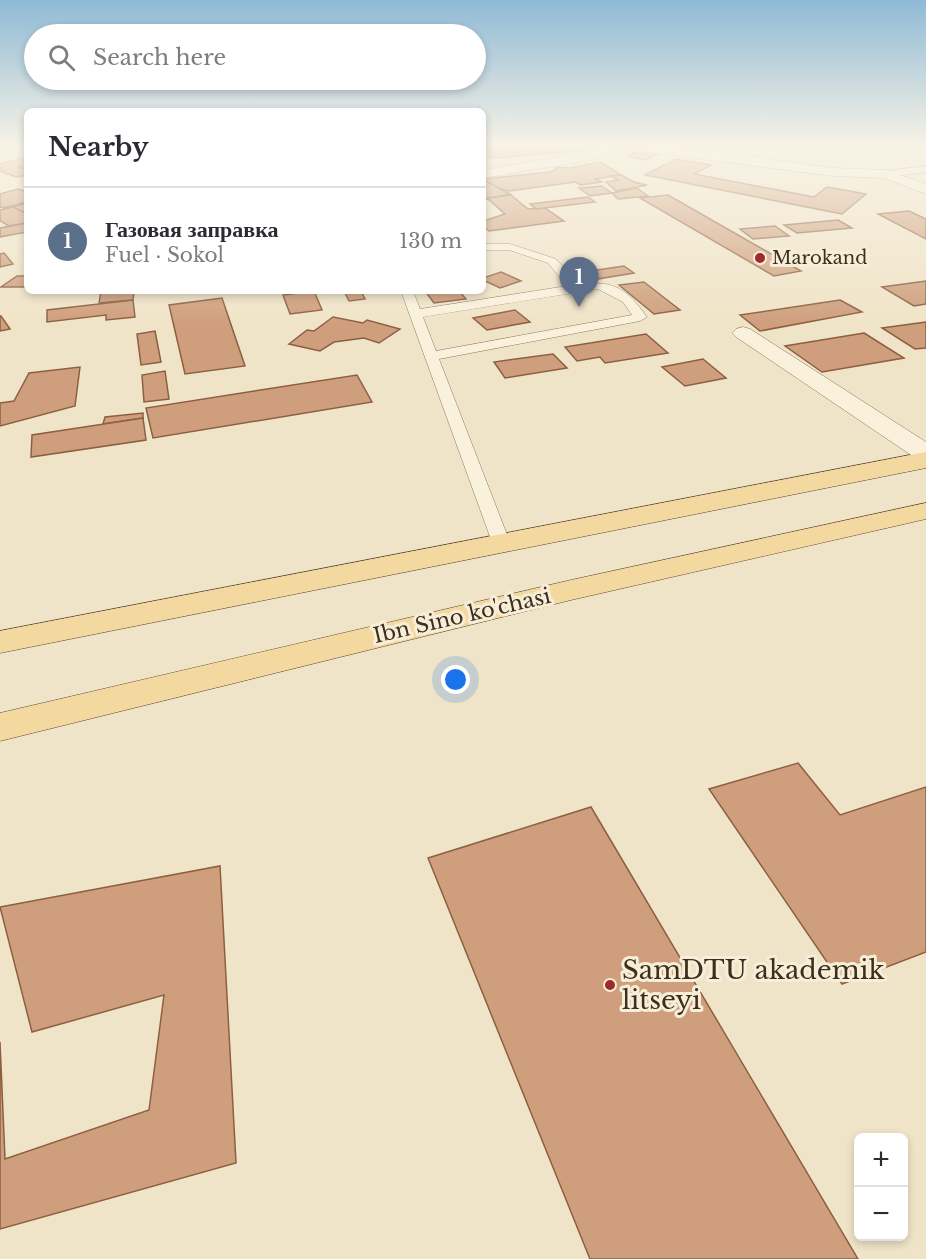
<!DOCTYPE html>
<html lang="en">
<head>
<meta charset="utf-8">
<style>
  body { margin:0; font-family:"Libre Baskerville",serif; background:#f7f7f7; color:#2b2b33 }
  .controls { position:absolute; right:18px; bottom:18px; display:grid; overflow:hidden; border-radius:9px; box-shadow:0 3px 9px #0003 }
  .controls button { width:54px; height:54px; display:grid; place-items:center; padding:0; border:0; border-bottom:2px solid #e1e1e2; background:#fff; color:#2b2b33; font:30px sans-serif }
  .you { position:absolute; left:456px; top:680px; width:21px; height:21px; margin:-15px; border:4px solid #fff; border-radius:50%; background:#1a73e8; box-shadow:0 0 0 9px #1a73e833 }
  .badge { display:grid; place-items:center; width:39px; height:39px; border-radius:50%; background:#7c3aed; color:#fff; font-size:20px; font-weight:700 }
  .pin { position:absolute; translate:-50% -50px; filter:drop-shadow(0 2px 3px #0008) }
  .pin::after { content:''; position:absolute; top:32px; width:21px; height:18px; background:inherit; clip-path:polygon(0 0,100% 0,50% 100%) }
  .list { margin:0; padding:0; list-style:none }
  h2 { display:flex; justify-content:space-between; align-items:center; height:78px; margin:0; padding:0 24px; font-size:26px }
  h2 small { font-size:20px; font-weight:400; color:#7c7c81 }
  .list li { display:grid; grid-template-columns:39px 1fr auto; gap:18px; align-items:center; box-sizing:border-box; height:108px; padding:0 24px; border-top:2px solid #e1e1e2 }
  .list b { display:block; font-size:22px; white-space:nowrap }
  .list p { margin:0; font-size:20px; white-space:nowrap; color:#7c7c81 }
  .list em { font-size:20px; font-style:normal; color:#7c7c81 }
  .icon { flex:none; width:33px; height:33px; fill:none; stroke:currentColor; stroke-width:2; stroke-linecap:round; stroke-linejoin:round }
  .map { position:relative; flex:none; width:926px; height:1259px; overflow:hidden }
  .search { position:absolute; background:#fff; box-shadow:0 3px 9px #0003; left:24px; top:24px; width:462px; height:66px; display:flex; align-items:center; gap:15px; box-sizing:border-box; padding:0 21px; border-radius:33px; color:#7c7c81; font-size:22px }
  .panel { position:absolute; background:#fff; box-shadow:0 3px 9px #0003; left:24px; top:108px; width:462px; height:186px; border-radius:9px }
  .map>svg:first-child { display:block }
  .building { fill:#cf9f7d; stroke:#8d5f41; stroke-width:1.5 }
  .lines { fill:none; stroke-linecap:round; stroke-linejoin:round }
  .lane-casing { stroke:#8d765c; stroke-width:1 }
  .street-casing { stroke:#8d765c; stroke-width:1 }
  .primary-casing { stroke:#5b4430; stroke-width:1 }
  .lane { fill:#faf1dc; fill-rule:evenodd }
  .street { fill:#faf1dc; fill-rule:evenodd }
  .primary { fill:#f3d9a0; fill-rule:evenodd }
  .poi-dot { fill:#9e2a2b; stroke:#f7eed8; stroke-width:2 }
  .labels { text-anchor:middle; stroke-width:6; stroke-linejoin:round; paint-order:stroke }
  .far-poi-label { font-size:18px; fill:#3d2e20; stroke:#f7eed8; text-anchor:start }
  .street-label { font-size:21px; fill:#3d2e20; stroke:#f7eed8 }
  .near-poi-label { font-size:26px; fill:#3d2e20; stroke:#f7eed8; text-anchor:start }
</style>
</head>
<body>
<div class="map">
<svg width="926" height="1259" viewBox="0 0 926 1259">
  <rect width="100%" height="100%" fill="#f0e4c8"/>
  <g class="building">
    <path d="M483,147H484L497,157L483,158Z"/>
    <path d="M535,147L539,150L557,149L561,152L498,158L486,148Z"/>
    <path d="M555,147H579L583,150L561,152Z"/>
    <path d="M640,150L659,154L645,160L627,156Z"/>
    <path d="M27,157V165L18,167L27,169V175L16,177L0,171V164Z"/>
    <path d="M676,159L711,165L694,174L814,197L827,187L866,194L842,214L645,175Z"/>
    <path d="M600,162L621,175L595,179L602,182L581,185L575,182L509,191L497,188L483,179L550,172L556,169V167L569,168Z"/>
    <path d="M621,175L634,182L647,185L616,191L606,182L618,180L610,176Z"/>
    <path d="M483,181H486L510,194L483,200Z"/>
    <path d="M602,186L612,193L590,196L579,188Z"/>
    <path d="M637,188L648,196L618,199L612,193Z"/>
    <path d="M18,189L27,192V202L4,208L0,207V194Z"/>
    <path d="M511,195L528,209L545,208L564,221L489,231L483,226V221L505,214L487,198Z"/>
    <path d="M668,195L801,271L774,276L640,198Z"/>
    <path d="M588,197L595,202L536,209L530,204Z"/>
    <path d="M27,203V214L12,207Z"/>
    <path d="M13,207L27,214V223L9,226L0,221V210Z"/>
    <path d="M909,211L926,219V239L878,214Z"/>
    <path d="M838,220L852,228L797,233L784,225Z"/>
    <path d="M27,223V232L0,237V228Z"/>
    <path d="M775,226L789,236L753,239L740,229Z"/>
    <path d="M4,253L13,264L0,267V254Z"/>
    <path d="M624,266L634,273L586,281L576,273Z"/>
    <path d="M501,272L521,281L500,288L483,280V278Z"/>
    <path d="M17,276H27V287H1Z"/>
    <path d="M926,281V304L914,306L882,287Z"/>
    <path d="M644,282L680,310L654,314L619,285Z"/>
    <path d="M101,291H134L133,300L99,303Z"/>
    <path d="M314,291L322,310L290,314L283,295Z"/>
    <path d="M344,291H361L365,299L349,301Z"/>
    <path d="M425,291H459L466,299L434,303Z"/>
    <path d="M222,298L245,366L185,374L169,305Z"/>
    <path d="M133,300L135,317L106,320V315L47,322V310Z"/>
    <path d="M840,300L862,312L760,331L740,315Z"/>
    <path d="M515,310L530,322L487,330L473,318Z"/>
    <path d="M0,316H1L10,329L0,331Z"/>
    <path d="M333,317L363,323L367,320L400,329L379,343L364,338L334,342L320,351L289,344L307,330L314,331Z"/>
    <path d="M926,322V348L915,349L882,328Z"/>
    <path d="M155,331L161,362L141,365L137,334Z"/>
    <path d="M864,333L904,358L822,372L785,346Z"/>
    <path d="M646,334L668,353L605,363L600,357L577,361L565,347Z"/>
    <path d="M553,354L567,368L505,378L494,362Z"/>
    <path d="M703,359L726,378L685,386L662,367Z"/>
    <path d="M80,367L75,406L0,426V403L14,401L29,373Z"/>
    <path d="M165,371L169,399L144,402L142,375Z"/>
    <path d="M357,375L372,402L153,438L146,408Z"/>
    <path d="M143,413V418L103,424L105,417Z"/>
    <path d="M143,418L146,440L31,457L32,435Z"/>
    <path d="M798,763L840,815L926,787V952L842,984L709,789Z"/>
    <path d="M591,807L858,1259H590L428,858Z"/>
    <path d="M220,866L236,1163L0,1229V1042L5,1159L149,1110L164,995L32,1032L0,907Z"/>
  </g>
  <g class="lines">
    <defs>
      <g id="lane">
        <path d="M926,166V172L886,177L881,174L886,171Z"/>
        <path d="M483,244H510L556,259L579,285C613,279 627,289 647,317L640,321L439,359L511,545L509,549H495L493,545L401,291H413L420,309L567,286L548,263L509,250H483ZM598,289L623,302L632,315L436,351L423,317Z"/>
      </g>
      <g id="street">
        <path d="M600,147H620L591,160L483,178V170L588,152Z"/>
        <path d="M632,147H685L833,168L886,170L926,184V194L884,178L833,176L639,151Z"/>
        <path d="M743,327L750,329L926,442V461L917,459L736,337L732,333L736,329Z"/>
      </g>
      <g id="primary">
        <path d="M926,452V468L0,653V631Z"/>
        <path d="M926,503V519L571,600L0,741V713L571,580Z"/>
      </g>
    </defs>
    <use href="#lane" class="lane-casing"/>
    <use href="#street" class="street-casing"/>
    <use href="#primary" class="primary-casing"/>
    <use href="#lane" class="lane"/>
    <use href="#street" class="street"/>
    <use href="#primary" class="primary"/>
  </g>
  <linearGradient id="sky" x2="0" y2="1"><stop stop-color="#8fbad6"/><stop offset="0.45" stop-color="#f8f3e6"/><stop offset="1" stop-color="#f8f3e6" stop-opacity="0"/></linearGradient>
  <rect width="926" height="324" fill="url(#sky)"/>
  <g class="poi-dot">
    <circle cx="760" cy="258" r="6"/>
    <circle cx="610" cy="985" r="6"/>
  </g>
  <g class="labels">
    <g class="far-poi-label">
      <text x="772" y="264">Marokand</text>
    </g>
    <g class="street-label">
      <text transform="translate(462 616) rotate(-13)" y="7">Ibn Sino ko'chasi</text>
    </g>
    <g class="near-poi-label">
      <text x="622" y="979">SamDTU akademik<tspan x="622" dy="30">litseyi</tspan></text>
    </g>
  </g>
</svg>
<div class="controls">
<button>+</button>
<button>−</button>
</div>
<div class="you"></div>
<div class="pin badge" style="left:579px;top:307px;background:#5c6f8a">1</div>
<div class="search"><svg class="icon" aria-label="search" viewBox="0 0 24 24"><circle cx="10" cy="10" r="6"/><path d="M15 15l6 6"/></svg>Search here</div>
<section class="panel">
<h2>Nearby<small></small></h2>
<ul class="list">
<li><span class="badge" style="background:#5c6f8a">1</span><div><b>Газовая заправка</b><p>Fuel · Sokol</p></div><em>130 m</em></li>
</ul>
</section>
</div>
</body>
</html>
